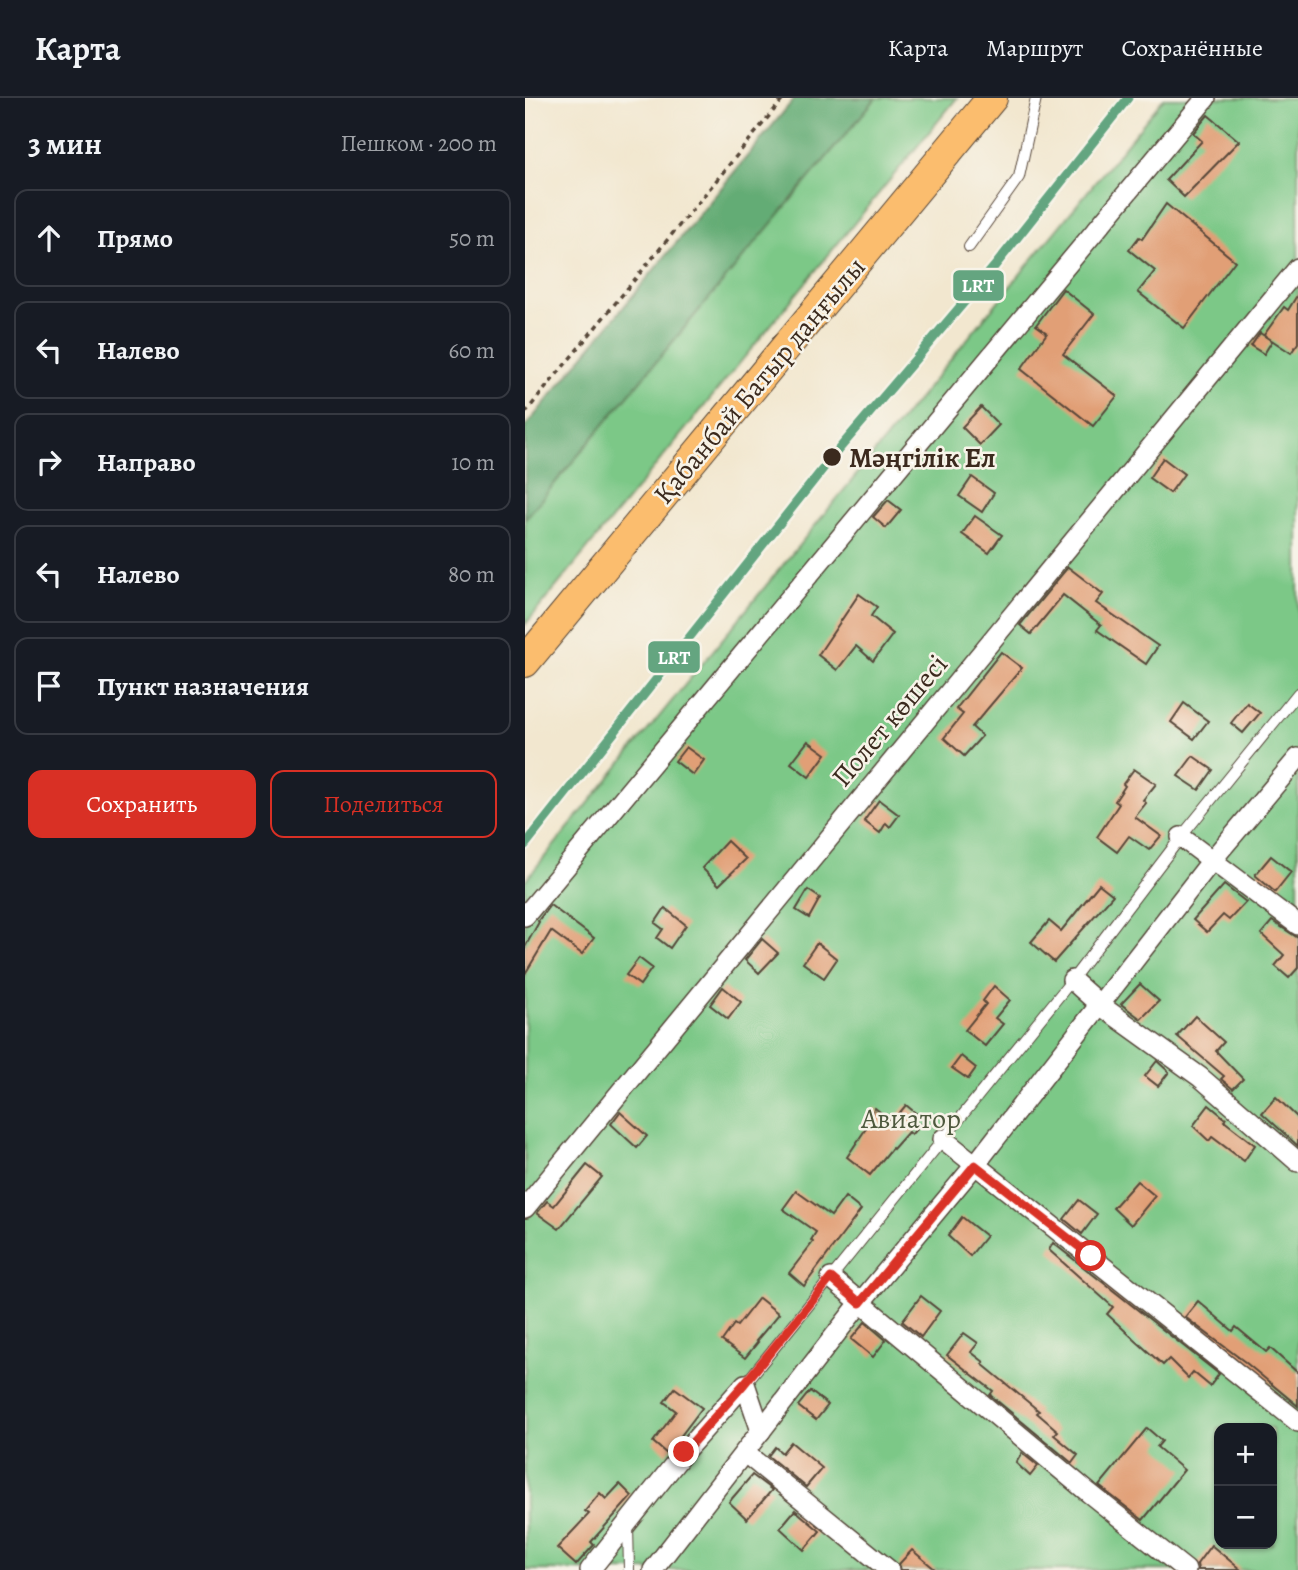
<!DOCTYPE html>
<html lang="ru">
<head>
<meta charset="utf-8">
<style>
  body { margin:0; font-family:Alegreya,serif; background:#20242c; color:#f1f3f6 }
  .controls { position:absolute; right:21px; bottom:21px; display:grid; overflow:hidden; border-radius:14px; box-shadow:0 2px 5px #0004 }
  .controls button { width:63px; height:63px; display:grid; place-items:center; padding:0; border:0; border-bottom:2px solid #363941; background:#171b24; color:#f1f3f6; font:35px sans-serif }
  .stop { position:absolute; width:21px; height:21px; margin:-16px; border:5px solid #d93025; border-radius:50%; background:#fff }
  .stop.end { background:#d93025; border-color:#fff; box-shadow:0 2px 7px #0008 }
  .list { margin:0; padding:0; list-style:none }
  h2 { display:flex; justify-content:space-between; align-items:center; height:91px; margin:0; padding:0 28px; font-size:30px }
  h2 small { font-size:23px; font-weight:400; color:#9ea1a6 }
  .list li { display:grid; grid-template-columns:46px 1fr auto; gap:21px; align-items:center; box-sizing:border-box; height:98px; margin:0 14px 14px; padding:0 14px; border:2px solid #363941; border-radius:14px }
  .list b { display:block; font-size:26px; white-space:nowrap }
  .list em { font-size:23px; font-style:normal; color:#9ea1a6 }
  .actions { display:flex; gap:14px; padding:21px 28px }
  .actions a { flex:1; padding:16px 0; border:2px solid #d93025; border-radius:14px; text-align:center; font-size:24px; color:#d93025 }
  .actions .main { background:#d93025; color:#fff }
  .icon { flex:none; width:38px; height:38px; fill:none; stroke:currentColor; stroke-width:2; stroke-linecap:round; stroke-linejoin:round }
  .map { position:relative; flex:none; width:773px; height:1472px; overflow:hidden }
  header { display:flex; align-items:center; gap:42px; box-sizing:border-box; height:98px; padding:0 35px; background:#171b24; border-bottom:2px solid #363941 }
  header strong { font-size:33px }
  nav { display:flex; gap:38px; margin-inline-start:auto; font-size:24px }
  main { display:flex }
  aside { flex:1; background:#171b24 }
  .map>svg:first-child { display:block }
  .green { fill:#7bc887; stroke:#5b7952; stroke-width:2; fill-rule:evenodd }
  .forest { fill:#64ac74; stroke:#506b49; stroke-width:2 }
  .building { fill:#e19f76 }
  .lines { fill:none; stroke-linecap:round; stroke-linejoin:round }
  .service-casing { stroke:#564639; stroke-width:12 }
  .minor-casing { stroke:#564639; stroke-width:22 }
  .primary-casing { stroke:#564639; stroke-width:32 }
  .path { stroke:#564639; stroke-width:3.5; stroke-dasharray:5 5; stroke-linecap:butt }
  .service { stroke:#fff; stroke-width:10 }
  .minor { stroke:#fff; stroke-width:19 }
  .primary { stroke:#fbbd6e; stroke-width:30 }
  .rail-1-casing { stroke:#f7f3e8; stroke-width:14 }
  .rail-1 { stroke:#64a580; stroke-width:9 }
  .route { stroke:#d93025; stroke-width:9 }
  .stop-dot { fill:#3b2a1e; stroke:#f7f3e8; stroke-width:2.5 }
  .labels { text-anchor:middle; stroke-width:5; stroke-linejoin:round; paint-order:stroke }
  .street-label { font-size:28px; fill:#3b2a1e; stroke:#f7f3e8 }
  .stop-label { font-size:28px; font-weight:bold; fill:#3b2a1e; stroke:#f7f3e8; text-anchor:start }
  .park-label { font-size:28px; fill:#4e593e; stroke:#f7f3e8 }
  .line-badge { stroke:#f7f3e8; stroke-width:2.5 }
  .badge-label { font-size:19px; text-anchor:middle; font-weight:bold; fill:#fff }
</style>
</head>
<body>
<header>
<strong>Карта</strong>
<nav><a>Карта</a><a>Маршрут</a><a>Сохранённые</a></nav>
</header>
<main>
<aside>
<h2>3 мин<small>Пешком · 200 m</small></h2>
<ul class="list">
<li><svg class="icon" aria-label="ahead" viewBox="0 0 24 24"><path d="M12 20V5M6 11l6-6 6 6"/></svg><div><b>Прямо</b></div><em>50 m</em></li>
<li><svg class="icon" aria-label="left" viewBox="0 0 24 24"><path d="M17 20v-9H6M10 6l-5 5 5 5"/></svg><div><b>Налево</b></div><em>60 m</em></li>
<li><svg class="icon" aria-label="right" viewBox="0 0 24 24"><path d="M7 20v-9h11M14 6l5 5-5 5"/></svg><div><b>Направо</b></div><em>10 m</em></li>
<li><svg class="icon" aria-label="left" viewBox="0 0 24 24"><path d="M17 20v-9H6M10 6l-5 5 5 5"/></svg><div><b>Налево</b></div><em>80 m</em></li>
<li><svg class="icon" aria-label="arrive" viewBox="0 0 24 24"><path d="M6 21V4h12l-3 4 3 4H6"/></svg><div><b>Пункт назначения</b></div></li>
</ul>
<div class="actions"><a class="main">Сохранить</a><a>Поделиться</a></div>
</aside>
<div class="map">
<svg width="773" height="1472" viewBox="0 0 773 1472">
  <rect width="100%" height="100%" fill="#f7f3e8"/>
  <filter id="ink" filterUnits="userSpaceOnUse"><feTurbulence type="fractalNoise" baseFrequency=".0143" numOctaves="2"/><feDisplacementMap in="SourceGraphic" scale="14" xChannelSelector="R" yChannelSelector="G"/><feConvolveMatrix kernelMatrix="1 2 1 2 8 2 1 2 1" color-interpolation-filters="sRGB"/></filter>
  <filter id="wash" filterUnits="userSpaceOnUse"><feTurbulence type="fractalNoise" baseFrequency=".00686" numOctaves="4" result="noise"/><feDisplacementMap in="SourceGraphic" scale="28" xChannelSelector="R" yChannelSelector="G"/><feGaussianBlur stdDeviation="1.57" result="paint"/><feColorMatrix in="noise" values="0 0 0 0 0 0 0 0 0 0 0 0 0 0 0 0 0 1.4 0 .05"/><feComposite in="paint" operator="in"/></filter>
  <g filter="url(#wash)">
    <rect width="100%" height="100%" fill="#f2e7cf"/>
    <g class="green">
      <path d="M351,0H432L0,527V421Z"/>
      <path d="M639,0H773V1472H0V783ZM694,1330H747V1446H694Z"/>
    </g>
    <path class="forest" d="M270,0H351L0,421V329Z"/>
    <g id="blocks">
      <g class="building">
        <path d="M683,17L714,43L659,99L641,82L677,43L668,35Z"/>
        <path d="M641,106L710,163L659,230L613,194L630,173L604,152L614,139L617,141Z"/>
        <path d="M538,191L569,216L538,256L592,298L568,328L496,271L522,235L511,227Z"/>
        <path d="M773,196V245L766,255L739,237L759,209L763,212Z"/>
        <path d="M735,235L747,243L739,256L726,248Z"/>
        <path d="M456,309L474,327L455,347L437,329Z"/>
        <path d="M638,360L659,376L645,395L624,380Z"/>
        <path d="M447,379L469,395L457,414L434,398Z"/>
        <path d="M363,402L376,412L361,430L348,419Z"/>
        <path d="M450,418L477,437L464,455L437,436Z"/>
        <path d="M543,469L578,496L571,505L633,548L621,566L572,532L576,527L538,497L506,536L495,527Z"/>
        <path d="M334,496L352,509L346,518L368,536L348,563L331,548L312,572L293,557Z"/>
        <path d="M476,554L497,570L447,629L457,638L439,658L419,640L438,616L431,611Z"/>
        <path d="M659,605L683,623L669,641L646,624Z"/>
        <path d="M722,605L735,615L718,635L706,625Z"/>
        <path d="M283,643L301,656L284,679L266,665Z"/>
        <path d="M161,649L179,662L168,677L150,663Z"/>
        <path d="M668,658L688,672L674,692L653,678Z"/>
        <path d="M609,671L631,686L618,702L621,705L610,719L636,738L624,752L604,738L592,754L572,739L594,706L590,703L600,688L598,686Z"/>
        <path d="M354,702L374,717L365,729L361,725L355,735L339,723Z"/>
        <path d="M202,743L221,761L194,787L177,770Z"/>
        <path d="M746,758L766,774L750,794L730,777Z"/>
        <path d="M574,786L588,797L529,864L506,844L524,823L536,833Z"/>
        <path d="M699,787L721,804L704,822L698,817L682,834L668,822Z"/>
        <path d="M283,792L295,800L284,820L271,812Z"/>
        <path d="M25,807L69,840L57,856L26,833L0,876V849L14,824L13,823Z"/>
        <path d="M140,810L161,827L145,850L132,840L138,831L130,825Z"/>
        <path d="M747,823L773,840V870L764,880L750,868L759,857L736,836Z"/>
        <path d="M237,841L253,855L234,875L220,862Z"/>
        <path d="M292,845L312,861L299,880L278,865Z"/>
        <path d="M114,860L127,870L115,887L101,877Z"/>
        <path d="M615,886L634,903L616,921L596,906Z"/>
        <path d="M469,888L485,902L470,920L478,926L460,948L440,932L461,906L458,903Z"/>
        <path d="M198,889L216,904L203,921L185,907Z"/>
        <path d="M670,918L699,944L691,953L718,981L708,991L696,981L699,978L652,938Z"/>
        <path d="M436,958L451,970L443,981L427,970Z"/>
        <path d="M632,963L644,974L633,988L620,978Z"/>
        <path d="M751,999L773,1020V1048L737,1015Z"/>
        <path d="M381,1007L399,1022L386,1037L383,1034L368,1051L367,1050L345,1077L322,1059L342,1029L339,1026L350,1010L367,1024Z"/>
        <path d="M684,1007L701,1021L699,1023L730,1047L719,1063L687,1039L684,1043L668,1028Z"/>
        <path d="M95,1014L122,1038L112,1050L86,1026Z"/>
        <path d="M62,1067L77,1079L34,1131L12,1115L22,1103L29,1108Z"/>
        <path d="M612,1083L630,1098L606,1127L588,1110Z"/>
        <path d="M271,1093L306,1118L320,1099L336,1112L279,1188L264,1175L288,1144L286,1142L291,1134L258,1111Z"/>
        <path d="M554,1102L572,1116L557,1136L539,1121Z"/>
        <path d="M437,1119L461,1138L445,1158L423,1138Z"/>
        <path d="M528,1145L694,1276L685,1288L668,1274L663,1280L644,1261L638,1267L610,1242L582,1216L588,1209L524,1152Z"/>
        <path d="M396,1198L415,1213L396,1239L377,1223Z"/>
        <path d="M234,1200L254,1216L231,1243L233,1244L220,1260L197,1243L209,1226L212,1228Z"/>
        <path d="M673,1203L708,1233L711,1229L741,1254L745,1250L773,1275V1308L720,1264L660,1219Z"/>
        <path d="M340,1224L361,1242L348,1259L326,1241Z"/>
        <path d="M439,1235L453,1245L446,1254L459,1264L457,1266L514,1313L512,1315L533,1333L529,1337L553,1357L547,1365L465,1297L468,1293L422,1257Z"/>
        <path d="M150,1290L177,1310L142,1356L128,1344L151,1313L139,1304Z"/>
        <path d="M285,1293L303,1307L291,1322L273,1308Z"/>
        <path d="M622,1330L637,1343L632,1349L659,1372L618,1422L574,1388Z"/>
        <path d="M266,1344L297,1370L281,1389L243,1358L250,1349L257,1355Z"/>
        <path d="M497,1355L513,1368L505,1378L491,1365Z"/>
        <path d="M227,1377L247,1392L222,1421L204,1404Z"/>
        <path d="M95,1386L107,1398L66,1444L69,1447L51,1467L32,1450L64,1416L60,1413L75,1395L81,1401Z"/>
        <path d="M270,1412L295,1433L279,1452L255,1430Z"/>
        <path d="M686,1447L716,1472H673L672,1466Z"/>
        <path d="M387,1452L411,1472H376L374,1466Z"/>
      </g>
    </g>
  </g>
  <g filter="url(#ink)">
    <use href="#blocks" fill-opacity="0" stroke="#564639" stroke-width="2"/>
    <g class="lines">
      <defs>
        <g id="service">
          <path d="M444,149L494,79L511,0"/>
          <path d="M220,1286L547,882L656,739L773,595"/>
          <path d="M103,1428L104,1472"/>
        </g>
        <g id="minor">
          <path d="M656,739L773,827"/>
          <path d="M0,818L681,0"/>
          <path d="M547,882L575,907L675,979L773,1064"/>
          <path d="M418,1041L773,1324"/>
          <path d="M0,1110L773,170"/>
          <path d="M306,1180L564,1395L661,1472"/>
          <path d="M220,1355L364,1472"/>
          <path d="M65,1472L159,1354L220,1286L236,1333"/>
          <path d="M128,1472L335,1205L450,1067L688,761L773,660"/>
        </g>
        <path id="primary" d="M0,564L467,0"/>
      </defs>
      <use href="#service" class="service-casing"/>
      <use href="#minor" class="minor-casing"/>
      <use href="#primary" class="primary-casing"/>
      <path class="path" d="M0,315L259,0"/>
      <use href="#service" class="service"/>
      <use href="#minor" class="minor"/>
      <use href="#primary" class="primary"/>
      <defs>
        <path id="rail-1" d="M0,747L308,358L469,169L603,0"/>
      </defs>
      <use href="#rail-1" class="rail-1-casing"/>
      <use href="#rail-1" class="rail-1"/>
    </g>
  </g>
  <g class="lines" filter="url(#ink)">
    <path class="route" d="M159,1354L219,1286L306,1180L335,1205L450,1067L566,1158"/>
  </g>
  <circle class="stop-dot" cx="307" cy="359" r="10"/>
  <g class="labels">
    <g class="street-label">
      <text transform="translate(234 282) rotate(-50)" y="10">Қабанбай Батыр даңғылы</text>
      <text transform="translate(364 622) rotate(-50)" y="10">Полет көшесі</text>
    </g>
    <g class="stop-label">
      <text x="324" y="369">Мәңгілік Ел</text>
    </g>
    <g class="park-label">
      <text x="386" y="1030">Авиатор</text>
    </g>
  </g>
  <g class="line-badge">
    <rect x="427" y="171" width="53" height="33" rx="7" fill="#64a580"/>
    <rect x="122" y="542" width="54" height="34" rx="7" fill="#64a580"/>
  </g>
  <g class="badge-label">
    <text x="453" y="194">LRT</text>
    <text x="149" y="566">LRT</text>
  </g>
</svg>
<div class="controls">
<button>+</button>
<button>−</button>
</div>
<div class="stop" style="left:566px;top:1158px"></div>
<div class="stop end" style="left:159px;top:1354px"></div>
</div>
</main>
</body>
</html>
